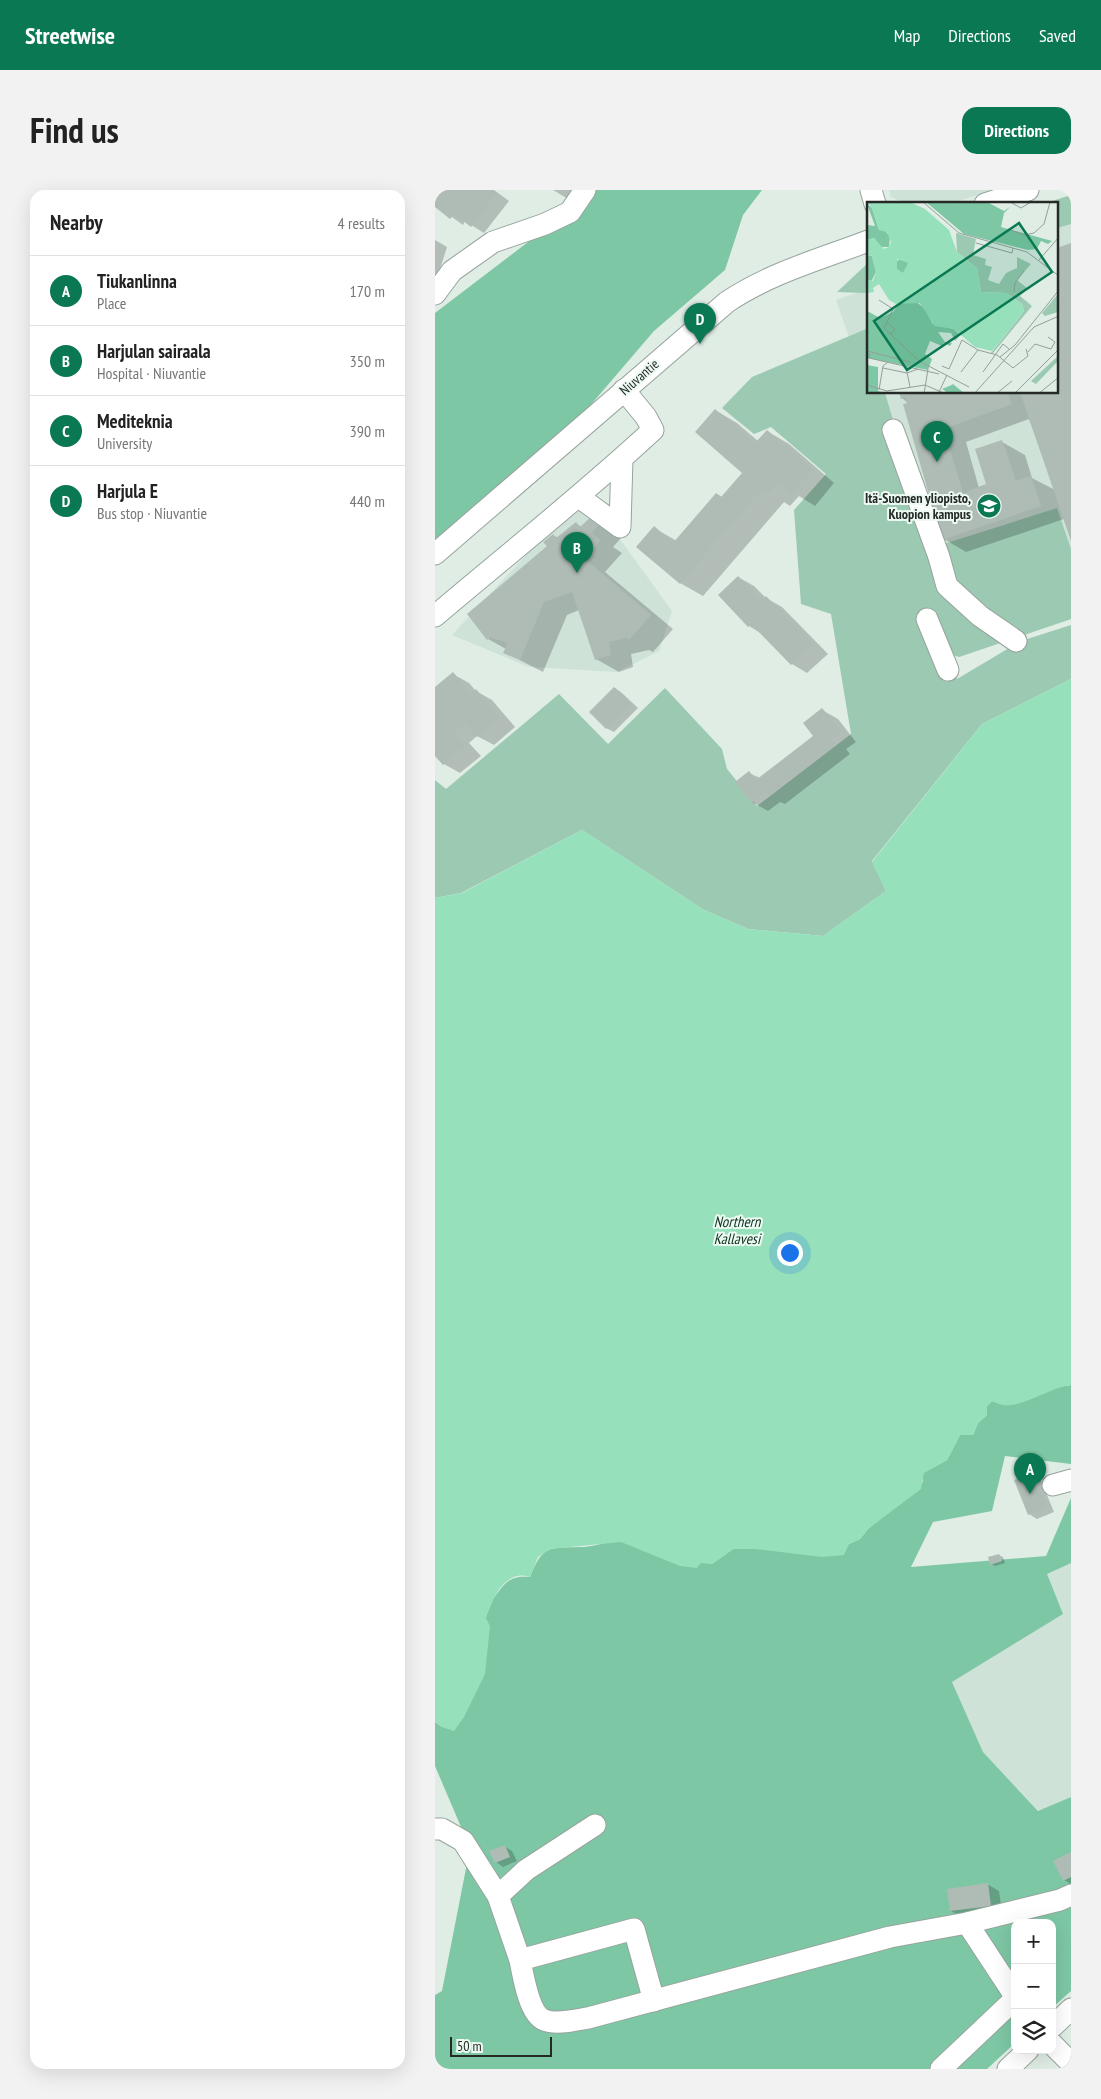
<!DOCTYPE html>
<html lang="en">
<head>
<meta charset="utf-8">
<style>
  body { margin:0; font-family:"PT Sans Narrow",sans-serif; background:#f2f2f2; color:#222 }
  .controls { position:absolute; right:15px; bottom:15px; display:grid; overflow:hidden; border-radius:10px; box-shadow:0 5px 20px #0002 }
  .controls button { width:45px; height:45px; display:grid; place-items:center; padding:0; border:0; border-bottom:1px solid #e0e0e0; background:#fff; color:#222; font:25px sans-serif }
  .scale { position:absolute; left:15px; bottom:12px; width:102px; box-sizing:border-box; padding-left:5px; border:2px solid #252a27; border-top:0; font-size:14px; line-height:18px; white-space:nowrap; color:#252a27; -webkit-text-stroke:4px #ecfaf2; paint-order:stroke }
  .you { position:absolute; left:354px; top:1062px; width:18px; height:18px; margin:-12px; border:4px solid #fff; border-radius:50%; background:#1a73e8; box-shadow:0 0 0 8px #1a73e833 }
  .badge { display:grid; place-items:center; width:32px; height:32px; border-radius:50%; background:#0a7953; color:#fff; font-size:16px; font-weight:700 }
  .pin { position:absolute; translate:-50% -41px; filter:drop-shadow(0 1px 2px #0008) }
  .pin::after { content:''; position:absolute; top:26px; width:18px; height:15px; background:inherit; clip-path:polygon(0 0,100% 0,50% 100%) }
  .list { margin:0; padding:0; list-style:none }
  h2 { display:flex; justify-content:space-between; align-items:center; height:65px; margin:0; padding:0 20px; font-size:21px }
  h2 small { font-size:16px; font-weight:400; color:#767676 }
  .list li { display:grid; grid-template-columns:32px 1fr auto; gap:15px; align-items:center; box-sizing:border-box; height:70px; padding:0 20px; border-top:1px solid #e0e0e0 }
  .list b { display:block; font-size:19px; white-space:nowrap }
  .list p { margin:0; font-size:16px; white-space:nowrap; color:#767676 }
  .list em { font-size:16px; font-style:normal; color:#767676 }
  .icon { flex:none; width:28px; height:28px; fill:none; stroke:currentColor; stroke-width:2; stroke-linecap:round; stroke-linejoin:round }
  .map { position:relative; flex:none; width:636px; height:1879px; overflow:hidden; border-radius:15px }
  header { display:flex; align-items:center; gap:30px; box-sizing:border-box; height:70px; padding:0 25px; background:#0a7953; color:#fff }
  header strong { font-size:24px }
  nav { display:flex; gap:28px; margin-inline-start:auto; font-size:18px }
  .intro { display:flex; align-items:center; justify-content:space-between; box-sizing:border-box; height:120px; padding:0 30px }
  h1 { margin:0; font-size:35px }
  .button { padding:12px 22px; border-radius:15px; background:#0a7953; color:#fff; font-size:18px; font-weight:700 }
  main { display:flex; gap:30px; padding:0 30px }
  aside { flex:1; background:#fff; border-radius:15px; box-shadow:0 5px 20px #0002 }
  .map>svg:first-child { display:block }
  .built { fill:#cee2d7 }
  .green { fill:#9cc9b2 }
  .forest { fill:#7ec7a4 }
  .water { fill:#97e0bc }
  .shadow { fill:#0003; fill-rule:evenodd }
  .building { fill:#afbcb5 }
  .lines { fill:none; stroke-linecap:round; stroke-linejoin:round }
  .minor-casing { stroke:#97a49d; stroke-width:23 }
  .minor { stroke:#fff; stroke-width:21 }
  .labels { text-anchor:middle; stroke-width:4; stroke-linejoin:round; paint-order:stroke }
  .street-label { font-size:14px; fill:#252a27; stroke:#ecfaf2 }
  .poi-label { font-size:14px; font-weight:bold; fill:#252a27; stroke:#ecfaf2; text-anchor:end }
  .water-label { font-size:15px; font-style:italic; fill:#113224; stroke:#ecfaf2 }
  .inset-road { fill:none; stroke:#959f99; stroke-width:1 }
  .view { fill:#0a7953; fill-opacity:0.15; stroke:#0a7953; stroke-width:2.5 }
  .inset-edge { fill:none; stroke:#252a27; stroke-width:2.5 }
</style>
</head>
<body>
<header>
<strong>Streetwise</strong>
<nav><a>Map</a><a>Directions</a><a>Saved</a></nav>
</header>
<div class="intro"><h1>Find us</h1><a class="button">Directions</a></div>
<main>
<aside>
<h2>Nearby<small>4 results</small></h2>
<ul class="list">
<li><span class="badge">A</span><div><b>Tiukanlinna</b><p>Place</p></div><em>170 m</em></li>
<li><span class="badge">B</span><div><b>Harjulan sairaala</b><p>Hospital · Niuvantie</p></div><em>350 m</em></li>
<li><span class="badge">C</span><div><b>Mediteknia</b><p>University</p></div><em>390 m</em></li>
<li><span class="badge">D</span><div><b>Harjula E</b><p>Bus stop · Niuvantie</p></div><em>440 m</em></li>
</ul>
</aside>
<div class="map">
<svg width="636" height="1879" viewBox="0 0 636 1879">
  <rect width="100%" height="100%" fill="#dfede5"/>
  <g class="built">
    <path d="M454,0H558L514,14H473L456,7Z"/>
    <path d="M636,28V429L524,467L434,203L622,202V33Z"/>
    <path d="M433,99V201L401,110Z"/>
    <path d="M148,315L179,341L237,421L224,461L182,482L94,477L17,445L109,346Z"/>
    <path d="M636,1371V1607L604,1621L548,1562L517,1492L627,1424L609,1383Z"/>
  </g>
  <g class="green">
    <path d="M636,5V34L622,38V14H608Z"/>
    <path d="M433,73V102L428,103L402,102Z"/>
    <path d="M431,139L433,148V202L450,203L496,358L622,318L636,359V429L524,467L508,462L522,489L586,451L636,435V489L547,534L437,671L451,701L388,746L313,739L269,720L147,640L26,703L0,708V590L11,599L124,504L173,554L230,498L287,559L292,579L322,616L416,544L396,424L366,414L359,320L391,284L336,237L319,244L287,218L317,187Z"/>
  </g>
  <g class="forest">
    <path d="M154,0H327L308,25L290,80L219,141L153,218L0,352V123L135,20Z"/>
    <path d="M636,1195V1274L570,1266L557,1321L498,1332L476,1377L611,1366L636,1308V1373L612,1384L628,1424L517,1492L548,1562L603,1621L636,1607V1801L617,1818V1733H580V1853L552,1879H0V1805L7,1801L35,1658L0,1576V1532L7,1537L58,1409C70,1393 74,1385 95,1387C108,1355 113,1358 145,1357C159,1357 174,1350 187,1352C217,1356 247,1370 277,1374L298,1359L414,1354L425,1349L433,1339L488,1292V1283L512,1270L525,1245H538L543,1233L552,1225V1216L557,1211C587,1222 607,1198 636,1195Z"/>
  </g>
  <path class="water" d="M636,489V1195C616,1197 587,1218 568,1215C565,1215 560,1212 557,1211L552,1216V1225L543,1233L538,1245H525L512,1270L489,1283L486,1299L433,1339L425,1349L414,1354L409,1365L387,1367L320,1359H298L277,1374L266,1373L262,1378L245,1376L186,1352L115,1359L103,1367L95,1387C92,1386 87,1385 83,1386C65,1389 56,1413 51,1428L55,1436L50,1484L29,1527L19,1541L7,1537L0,1532V708L27,703L147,640L269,720L313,739L388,746L451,701L437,672L547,534Z"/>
  <g class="shadow">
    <path d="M8,0H59L74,11L49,43L30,31L28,35L0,15V11Z"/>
    <path d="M118,0H140L135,10Z"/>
    <path d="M0,50L12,57L0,95Z"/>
    <path d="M465,202H622L629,329L531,362L509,349L474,214L467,208ZM594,229L620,300L597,288L590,265L567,252L553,294L544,298L531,252Z"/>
    <path d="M280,220L302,233L323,251L332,241L354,254L399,293L380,316L364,306L355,316L349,312L268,406L245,393L219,338L242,351L282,304L287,307L309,283Z"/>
    <path d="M156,329L187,347L178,357L187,363L170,382L238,439L218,462L214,460L196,464L198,477L184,482L161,469L144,420L132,425L108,482L69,462L71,459L53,449L114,356L118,345L123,348L141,334L147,337Z"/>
    <path d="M303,387L319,396L331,408L347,417L393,464L372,483L357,474L327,444L314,436Z"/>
    <path d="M18,484L34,493L41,501L57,510L80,537L59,555L42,546L34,553L46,566L25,583L9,574L0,564V499Z"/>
    <path d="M180,498L187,503L203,518L179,542L171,538Z"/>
    <path d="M387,520L403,529L421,552L411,559L415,564L350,614L345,612L333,621L317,612L314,583L325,588L380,546Z"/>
    <path d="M597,1284L605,1288L619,1322L602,1329L594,1324Z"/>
    <path d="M564,1365L568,1367L570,1373L560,1376L556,1374Z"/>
    <path d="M69,1656L77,1661L82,1671L68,1677L61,1672Z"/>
    <path d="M636,1663V1694L629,1690Z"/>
    <path d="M552,1694L564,1701L567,1722L528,1728L516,1721Z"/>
  </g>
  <g class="building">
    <path d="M6,0H58L62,3L36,37L19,24L15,29L0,17V9Z"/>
    <path d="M636,53V351L585,202H622V58Z"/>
    <path d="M464,202H495L496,205L504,202H572L577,214L509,239L528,303L551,294L540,259L567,250L581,291L596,286L606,316L507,350L468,214L472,213L470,208L466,209Z"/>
    <path d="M280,219L320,253L332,240L378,280L357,304L343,292L332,304L327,299L245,394L201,357L219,336L238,353L281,303L286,307L307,283L260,242Z"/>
    <path d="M156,327L165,334L156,343L166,350L149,368L216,425L194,450L191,448L174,452L176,465L160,470L137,402L109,412L85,470L68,463L73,453L55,447L52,450L32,424L112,356L108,352L118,344L121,348L141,332L145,337Z"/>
    <path d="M303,386L327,410L331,406L378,454L356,475L316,434L313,437L283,405Z"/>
    <path d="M18,482L36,504L41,499L65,528L42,547L30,533L19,543L31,556L8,575L0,566V497Z"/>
    <path d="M179,497L196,513L171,539L154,522Z"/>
    <path d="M387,518L406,542L396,550L400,555L333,606L330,602L317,613L300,592L314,581L321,590L378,546L368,533Z"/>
    <path d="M598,1282L612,1317L593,1325L579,1290Z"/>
    <path d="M564,1364L567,1371L555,1375L553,1367Z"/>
    <path d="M70,1655L75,1667L60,1673L54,1661Z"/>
    <path d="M636,1662V1687L628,1691L618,1671Z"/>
    <path d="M553,1693L556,1716L515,1721L512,1699Z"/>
  </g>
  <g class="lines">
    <defs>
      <g id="minor">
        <path d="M436,0L440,14"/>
        <path d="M550,14L593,0"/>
        <path d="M0,104L17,81L58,52L110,34L135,22L150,0"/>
        <path d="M458,240L504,367L512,396L545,426L581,451"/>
        <path d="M144,307L185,337L187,269"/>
        <path d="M0,364L292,112C335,83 386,69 433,51"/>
        <path d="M0,426C73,364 148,305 218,240L211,227L189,200"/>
        <path d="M492,429L513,480"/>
        <path d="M618,1295L636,1290"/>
        <path d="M0,1639H7L28,1651L63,1706L85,1770L199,1739L219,1811"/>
        <path d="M63,1706L91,1680L160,1635"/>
        <path d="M532,1733L580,1806"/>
        <path d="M85,1770C88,1785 94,1824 109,1830C122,1835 140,1830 153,1828L455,1747L532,1733L625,1710L636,1705"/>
        <path d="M617,1837L636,1819"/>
        <path d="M617,1854L636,1873"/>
        <path d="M506,1879L580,1809"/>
        <path d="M573,1879L593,1860"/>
      </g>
    </defs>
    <use href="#minor" class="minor-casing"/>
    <use href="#minor" class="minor"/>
  </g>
  <defs>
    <symbol id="university-disc" viewBox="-11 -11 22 22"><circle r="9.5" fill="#0a7953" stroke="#ecfaf2"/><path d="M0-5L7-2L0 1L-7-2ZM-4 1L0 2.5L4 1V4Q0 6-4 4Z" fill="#fff"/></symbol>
  </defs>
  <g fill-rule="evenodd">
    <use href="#university-disc" x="540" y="302" width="28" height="28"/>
  </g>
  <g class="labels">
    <g class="street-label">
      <text transform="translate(204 187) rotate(-41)" y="5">Niuvantie</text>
    </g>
    <g class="poi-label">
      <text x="536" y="313">Itä-Suomen yliopisto,<tspan x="536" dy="16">Kuopion kampus</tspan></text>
    </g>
    <g class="water-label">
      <text x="302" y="1037">Northern<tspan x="302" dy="17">Kallavesi</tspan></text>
    </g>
  </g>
  <g transform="translate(432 12)">
    <rect width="191" height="191" fill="#dfede5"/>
    <path d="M89,31L109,37L106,53L119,57L118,63L125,65L121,78L132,82L139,71L150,66V55L164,62L150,78L160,86L153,94L165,104L126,151H124L157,109L155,102L139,91L114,90L110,66L90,50ZM191,92V110L178,114L175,111ZM191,154V159L169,182L164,179Z" fill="#9cc9b2"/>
    <path d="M59,0H120L137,9L143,5L137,11L134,25L185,39L181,42L174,39L170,47L161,48L97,32ZM0,2L5,6L12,28L17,27L23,35L22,45H14L7,36L0,38V23L8,24ZM0,53L5,54L9,70L4,80L0,77ZM28 64a7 7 0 1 1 14 0a7 7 0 1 1-14 0ZM48,99L57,106L66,122L87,127L93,133L88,139L84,131L71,130L78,140L85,141L83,144L77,141L75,144L63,139L58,152L65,157L61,168L0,156V109L13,116L26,110L33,100ZM0,163L11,165V189L19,191H0ZM87,182V183L97,191H81L75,187Z" fill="#7ec7a4"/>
    <path d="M0,0H43L58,7L82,28L90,50L110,66L114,90L139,91L155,102L157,109L125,149L108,145L87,127L68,124L53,101L29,102L22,98L12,82L6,86L7,90L0,91V77L6,79L9,70L5,54L0,53V38L7,36L17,47L22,45L24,40L20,30L12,28L5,6ZM30,57L41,61L36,71L30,67Z" fill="#97e0bc" fill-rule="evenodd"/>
    <path class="inset-road" d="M56,0L92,31L160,50L192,74M143,0L154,6L164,0M141,27L157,33L167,31L177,22L183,0M109,41L145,51L146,46M172,58L192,35M147,90L148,81L157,69M12,98L26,107L20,120L28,127L23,133M20,120L17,126L52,159L102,185M0,149L43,160M161,150L168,142L184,147L188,140L181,135M3,151L2,156L72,172M133,155L148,143L192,88M75,164L82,167L95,138L111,148L130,153L146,166L161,154L159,147M16,166L40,171L51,167M40,170L43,185M94,170L111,148M116,170L136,142L142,147M0,183L20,189L58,183L79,192M12,188L16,164L21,160M57,192L61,167M71,192L80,173M107,192L167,125L192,114M129,192L145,179M147,192L192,147M171,192L192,175"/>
    <path class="view" d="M152,21L185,70L40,168L7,119Z"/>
    <rect width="191" height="191" class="inset-edge"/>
  </g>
</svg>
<div class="controls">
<button>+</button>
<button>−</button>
<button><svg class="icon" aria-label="layers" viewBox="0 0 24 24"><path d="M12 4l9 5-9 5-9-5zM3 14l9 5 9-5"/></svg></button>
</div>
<div class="scale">50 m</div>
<div class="you"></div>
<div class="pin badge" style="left:595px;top:1304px">A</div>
<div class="pin badge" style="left:142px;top:383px">B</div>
<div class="pin badge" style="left:502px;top:272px">C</div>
<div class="pin badge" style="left:265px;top:154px">D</div>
</div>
</main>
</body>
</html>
